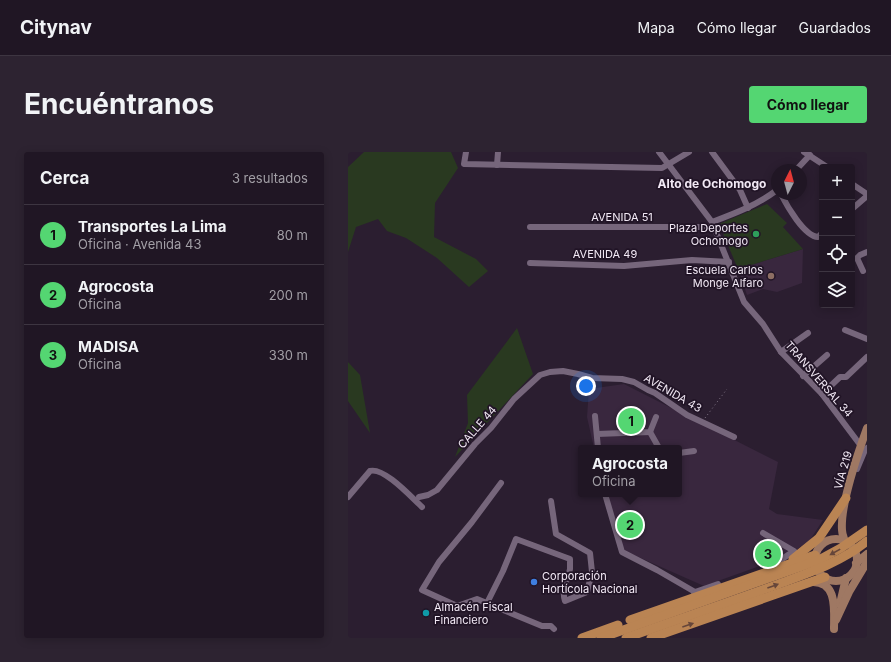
<!DOCTYPE html>
<html lang="es">
<head>
<meta charset="utf-8">
<style>
  body { margin:0; font-family:Inter,sans-serif; background:#2d2331; color:#f1f3f6 }
  .controls { position:absolute; right:12px; top:12px; display:grid; overflow:hidden; border-radius:4px; box-shadow:0 2px 10px #0003 }
  .controls button { width:36px; height:36px; display:grid; place-items:center; padding:0; border:0; border-bottom:1px solid #3d3541; background:#201624; color:#f1f3f6; font:20px sans-serif }
  .compass { position:absolute; left:423px; top:12px; width:36px; height:36px; border-radius:50%; background:#201624; box-shadow:0 2px 10px #0003; rotate:6deg }
  .you { position:absolute; left:238px; top:234px; width:14px; height:14px; margin:-10px; border:3px solid #fff; border-radius:50%; background:#1a73e8; box-shadow:0 0 0 6px #1a73e833 }
  .badge { display:grid; place-items:center; width:26px; height:26px; border-radius:50%; background:#54d672; color:#111; font-size:13px; font-weight:700 }
  .pin { position:absolute; translate:-50% -50%; border:2px solid #fff; box-shadow:0 1px 4px #0006 }
  .popup { position:absolute; left:230px; top:293px; width:104px; height:52px; box-sizing:border-box; display:grid; place-content:center; border-radius:4px; background:#201624; filter:drop-shadow(0 1px 3px #0005); font-size:13px; white-space:nowrap; color:#a29fa6 }
  .popup b { font-size:15px; color:#f1f3f6 }
  .popup::after { content:''; position:absolute; left:50%; top:100%; margin-left:-8px; border:8px solid transparent; border-top-color:#201624 }
  .list { margin:0; padding:0; list-style:none }
  h2 { display:flex; justify-content:space-between; align-items:center; height:52px; margin:0; padding:0 16px; font-size:17px }
  h2 small { font-size:13px; font-weight:400; color:#a29fa6 }
  .list li { display:grid; grid-template-columns:26px 1fr auto; gap:12px; align-items:center; box-sizing:border-box; height:60px; padding:0 16px; border-top:1px solid #3d3541 }
  .list b { display:block; font-size:15px; white-space:nowrap }
  .list p { margin:0; font-size:13px; white-space:nowrap; color:#a29fa6 }
  .list em { font-size:13px; font-style:normal; color:#a29fa6 }
  .icon { flex:none; width:22px; height:22px; fill:none; stroke:currentColor; stroke-width:2; stroke-linecap:round; stroke-linejoin:round }
  .map { position:relative; flex:none; width:519px; height:486px; overflow:hidden; border-radius:4px }
  header { display:flex; align-items:center; gap:24px; box-sizing:border-box; height:56px; padding:0 20px; background:#201624; border-bottom:1px solid #3d3541 }
  header strong { font-size:19px }
  nav { display:flex; gap:22px; margin-inline-start:auto; font-size:14px }
  .intro { display:flex; align-items:center; justify-content:space-between; box-sizing:border-box; height:96px; padding:0 24px }
  h1 { margin:0; font-size:28px }
  .button { padding:10px 18px; border-radius:4px; background:#54d672; color:#111; font-size:14px; font-weight:700 }
  main { display:flex; gap:24px; padding:0 24px }
  aside { flex:1; background:#201624; border-radius:4px; box-shadow:0 2px 10px #0003 }
  .map>svg:first-child { display:block }
  .built { fill:#39273e }
  .green { fill:#293920 }
  .lines { fill:none; stroke-linecap:round; stroke-linejoin:round }
  .path { stroke:#847989; stroke-width:1; stroke-dasharray:1 3; stroke-linecap:butt }
  .minor { stroke:#76667b; stroke-width:6 }
  .major { stroke:#9f7863; stroke-width:8 }
  .highway { stroke:#ba8453; stroke-width:9 }
  .oneway { fill:#66463a }
  .leisure-dot { fill:#2e9e5b; stroke:#211426; stroke-width:1.5 }
  .education-dot { fill:#8d6e63; stroke:#211426; stroke-width:1.5 }
  .shop-dot { fill:#3f7fe0; stroke:#211426; stroke-width:1.5 }
  .culture-dot { fill:#0f9aa8; stroke:#211426; stroke-width:1.5 }
  .labels { text-anchor:middle; stroke-width:3.5; stroke-linejoin:round; paint-order:stroke }
  .street-label { font-size:11px; fill:#f2e9f5; stroke:#211426 }
  .poi-label { font-size:11px; fill:#f2e9f5; stroke:#211426; text-anchor:end }
  .neighbourhood-label { font-size:12px; font-weight:bold; fill:#f2e9f5; stroke:#211426 }
</style>
</head>
<body>
<header>
<strong>Citynav</strong>
<nav><a>Mapa</a><a>Cómo llegar</a><a>Guardados</a></nav>
</header>
<div class="intro"><h1>Encuéntranos</h1><a class="button">Cómo llegar</a></div>
<main>
<aside>
<h2>Cerca<small>3 resultados</small></h2>
<ul class="list">
<li><span class="badge">1</span><div><b>Transportes La Lima</b><p>Oficina · Avenida 43</p></div><em>80 m</em></li>
<li><span class="badge">2</span><div><b>Agrocosta</b><p>Oficina</p></div><em>200 m</em></li>
<li><span class="badge">3</span><div><b>MADISA</b><p>Oficina</p></div><em>330 m</em></li>
</ul>
</aside>
<div class="map">
<svg width="519" height="486" viewBox="0 0 519 486">
  <rect width="100%" height="100%" fill="#2b1e30"/>
  <g class="built">
    <path d="M455,97L454,131L429,140L415,137L399,143L390,117Z"/>
    <path d="M276,232L430,310L421,357L429,362L475,368L462,388L440,404L356,434L270,396L256,342H331V296H246L239,265L241,237Z"/>
  </g>
  <g class="green">
    <path d="M16,0H103L110,16L87,51L86,85L128,107L140,119L121,135L89,106L58,86L39,79L30,67L8,75L0,100V15Z"/>
    <path d="M419,52L439,71L435,75L455,97L390,117L371,72Z"/>
    <path d="M169,176L185,222L107,305L120,271L119,243Z"/>
    <path d="M0,210L12,223L22,281L0,249Z"/>
  </g>
  <g class="lines">
    <path class="path" d="M357,266L379,237"/>
    <g class="minor">
      <path d="M118,0L116,12L314,16L341,0"/>
      <path d="M311,0L364,70L396,150L415,172L433,200L474,242L513,294"/>
      <path d="M364,0L392,38L400,56"/>
      <path d="M456,0L479,15"/>
      <path d="M149,13L150,0"/>
      <path d="M448,18L462,3"/>
      <path d="M504,32L519,42"/>
      <path d="M433,42C439,54 456,84 470,85L474,81"/>
      <path d="M504,57L519,44"/>
      <path d="M364,70C388,61 409,53 429,38"/>
      <path d="M182,75H366"/>
      <path d="M182,111L276,114L344,108L381,110"/>
      <path d="M515,119L509,106L512,103L519,100"/>
      <path d="M497,178L519,187"/>
      <path d="M433,200L460,181"/>
      <path d="M455,224L479,203"/>
      <path d="M474,242L492,225H498L519,205"/>
      <path d="M247,264L250,296"/>
      <path d="M302,280L311,296"/>
      <path d="M249,282L302,280L308,265"/>
      <path d="M331,301L346,299"/>
      <path d="M509,317L517,298L519,296"/>
      <path d="M153,331L124,370L91,410L74,438L107,453H112L129,447L194,474H203L206,477"/>
      <path d="M257,342L274,400L309,418L347,440L345,445"/>
      <path d="M0,345L22,319C36,315 63,345 74,355"/>
      <path d="M71,345L80,343L89,338L127,292L143,276L166,247L192,223L202,220L215,219L230,222L244,226L274,227L286,230L300,238L307,241L339,263L386,285"/>
      <path d="M415,381L446,399L425,413L418,415"/>
      <path d="M347,440L370,432"/>
      <path d="M139,451L155,419L168,387L222,407C222,410 222,414 222,417C220,428 213,437 217,449L239,440L244,420L242,401L208,382L203,349"/>
    </g>
    <g class="major">
      <circle cx="488" cy="408" r="21"/>
      <path d="M497,390C496,386 494,382 494,378C492,352 510,301 519,276"/>
      <path d="M508,411L519,402"/>
      <path d="M463,430C490,428 486,459 486,477"/>
      <path d="M492,452L498,426"/>
      <path d="M488,468L501,440L519,410"/>
    </g>
    <g class="highway">
      <path d="M445,407L471,386L498,346"/>
      <path d="M282,468L467,403"/>
      <path d="M234,486L270,473"/>
      <path d="M253,486L471,408L493,396L519,378"/>
      <path d="M278,486C328,468 379,451 428,433C460,421 492,411 519,389"/>
      <path d="M303,486L477,425"/>
    </g>
  </g>
  <defs><path id="oneway-solid" d="M-6-.8H1V-3.2L6.5 0L1 3.2V.8H-6Z"/></defs>
  <g class="oneway">
    <use href="#oneway-solid" transform="translate(487 400) rotate(151)"/>
    <use href="#oneway-solid" transform="translate(425 434) rotate(-20)"/>
    <use href="#oneway-solid" transform="translate(340 473) rotate(-19)"/>
  </g>
  <circle class="leisure-dot" cx="408" cy="82" r="4"/>
  <circle class="education-dot" cx="423" cy="124" r="4"/>
  <circle class="shop-dot" cx="186" cy="430" r="4"/>
  <circle class="culture-dot" cx="78" cy="461" r="4"/>
  <g class="labels">
    <g class="street-label">
      <text x="274" y="69">AVENIDA 51</text>
      <text x="257" y="106">AVENIDA 49</text>
      <text transform="translate(471 227) rotate(49)" y="4">TRANSVERSAL 34</text>
      <text transform="translate(325 241) rotate(30)" y="4">AVENIDA 43</text>
      <text transform="translate(129 275) rotate(-49)" y="4">CALLE 44</text>
      <text transform="translate(495 318) rotate(-74)" y="4">VÍA 219</text>
    </g>
    <g class="poi-label">
      <text x="400" y="80">Plaza Deportes<tspan x="400" dy="13">Ochomogo</tspan></text>
      <text x="415" y="122">Escuela Carlos<tspan x="415" dy="13">Monge Alfaro</tspan></text>
      <text x="194" y="428" text-anchor="start">Corporación<tspan x="194" dy="13">Hortícola Nacional</tspan></text>
      <text x="86" y="459" text-anchor="start">Almacén Fiscal<tspan x="86" dy="13">Financiero</tspan></text>
    </g>
    <g class="neighbourhood-label">
      <text x="364" y="36">Alto de Ochomogo</text>
    </g>
  </g>
</svg>
<div class="controls">
<button>+</button>
<button>−</button>
<button><svg class="icon" aria-label="locate" viewBox="0 0 24 24"><circle cx="12" cy="12" r="6"/><path d="M12 2v4M12 18v4M2 12h4M18 12h4"/></svg></button>
<button><svg class="icon" aria-label="layers" viewBox="0 0 24 24"><path d="M12 4l9 5-9 5-9-5zM3 14l9 5 9-5"/></svg></button>
</div>
<svg class="compass" viewBox="-18 -18 36 36"><path d="M0-13l5 13h-10z" fill="#e53935"/><path d="M0 13l5-13h-10z" fill="#a29fa6"/></svg>
<div class="you"></div>
<div class="pin badge" style="left:283px;top:269px">1</div>
<div class="pin badge" style="left:282px;top:373px">2</div>
<div class="popup"><b>Agrocosta</b>Oficina</div>
<div class="pin badge" style="left:420px;top:402px">3</div>
</div>
</main>
</body>
</html>
